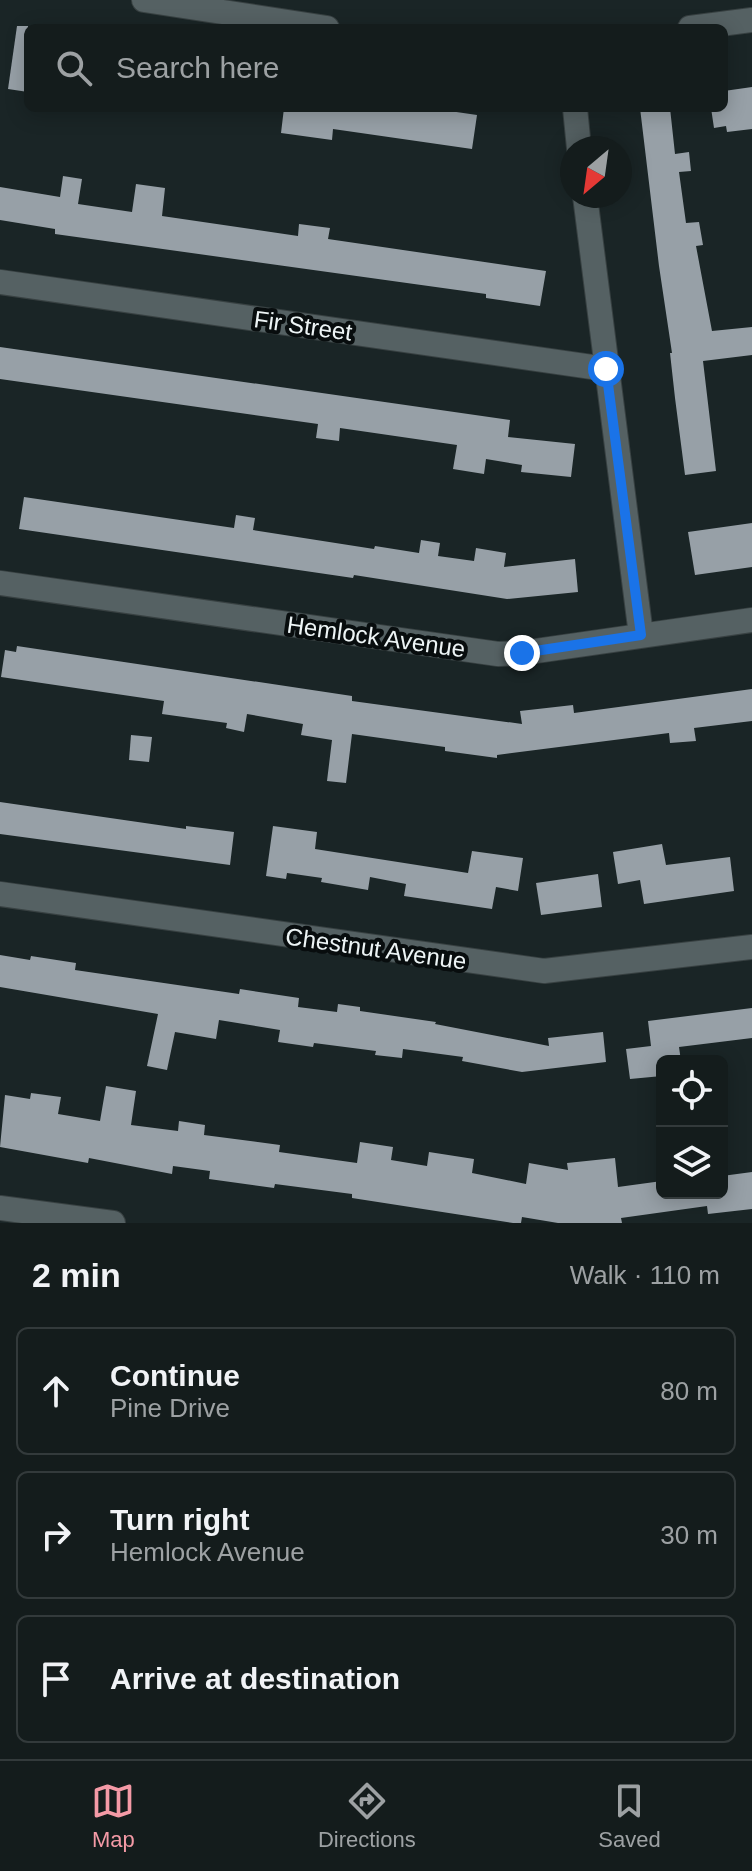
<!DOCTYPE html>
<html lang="en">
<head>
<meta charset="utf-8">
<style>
  body { margin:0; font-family:Helvetica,sans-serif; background:#212929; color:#f1f3f6 }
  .controls { position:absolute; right:24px; bottom:24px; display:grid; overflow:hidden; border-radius:12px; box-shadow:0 4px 20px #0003 }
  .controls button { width:72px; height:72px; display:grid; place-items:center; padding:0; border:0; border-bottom:2px solid #333a3b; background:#141c1c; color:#f1f3f6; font:40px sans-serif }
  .compass { position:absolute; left:560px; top:136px; width:72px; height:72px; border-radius:50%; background:#141c1c; box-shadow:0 4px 20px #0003; rotate:209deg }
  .stop { position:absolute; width:24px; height:24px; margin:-18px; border:6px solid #1a73e8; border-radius:50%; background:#fff }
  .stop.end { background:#1a73e8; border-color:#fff; box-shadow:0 2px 8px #0008 }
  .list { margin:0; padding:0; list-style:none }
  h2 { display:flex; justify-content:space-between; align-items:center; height:104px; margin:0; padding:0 32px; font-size:34px }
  h2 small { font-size:26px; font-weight:400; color:#9da1a3 }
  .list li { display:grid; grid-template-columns:52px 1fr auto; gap:24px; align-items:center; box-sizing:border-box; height:128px; margin:0 16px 16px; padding:0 16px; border:2px solid #333a3b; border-radius:12px }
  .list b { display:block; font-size:30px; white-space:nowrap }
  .list p { margin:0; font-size:26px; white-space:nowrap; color:#9da1a3 }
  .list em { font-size:26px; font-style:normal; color:#9da1a3 }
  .icon { flex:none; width:44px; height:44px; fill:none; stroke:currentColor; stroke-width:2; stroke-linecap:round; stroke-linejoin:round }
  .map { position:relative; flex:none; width:752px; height:1223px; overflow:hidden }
  .search { position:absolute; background:#141c1c; box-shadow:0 4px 20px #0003; left:24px; right:24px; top:24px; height:88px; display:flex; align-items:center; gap:20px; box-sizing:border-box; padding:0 28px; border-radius:12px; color:#9da1a3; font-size:30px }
  .sheet { height:536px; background:#141c1c }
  nav { display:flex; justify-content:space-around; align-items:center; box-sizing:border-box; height:112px; border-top:2px solid #333a3b; background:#141c1c; font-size:22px; color:#9da1a3 }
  nav a { display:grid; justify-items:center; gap:4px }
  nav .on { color:#f49aa6 }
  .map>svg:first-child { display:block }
  .building { fill:#97a0a7 }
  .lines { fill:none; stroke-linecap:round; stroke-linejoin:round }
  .minor-casing { stroke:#384142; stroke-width:26 }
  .minor { stroke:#556163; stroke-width:24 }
  .route { stroke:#1a73e8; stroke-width:10 }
  .labels { text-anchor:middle; stroke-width:8; stroke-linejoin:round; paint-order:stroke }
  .street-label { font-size:24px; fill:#edf4f5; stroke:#080d0e }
</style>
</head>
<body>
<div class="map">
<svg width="752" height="1223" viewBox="0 0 752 1223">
  <rect width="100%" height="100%" fill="#1a2526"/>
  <g class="building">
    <path d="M17,26H28V92L8,89Z"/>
    <path d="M752,87V129L727,132L726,126L714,128L711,108H724V91Z"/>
    <path d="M284,108H429L477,115L472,149L333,129L332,140L281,133Z"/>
    <path d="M640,108H670L675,154L689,152L691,171L679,172L686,223L699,222L703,245L696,246L712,331L752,327V355L703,361L716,471L685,475L675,398L670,353H672L659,266Z"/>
    <path d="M63,176L82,179L78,204L132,212L136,184L165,188L162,216L298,236L299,224L330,228L328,239L546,271L540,306L486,298V294L55,234V229L0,220V187L60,197Z"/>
    <path d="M0,347L510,420L508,437L575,444L571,477L521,472L522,465L486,459L484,474L453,469L457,445L340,428L339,441L316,438L318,424L0,379Z"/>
    <path d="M24,497L234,528L236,515L255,518L253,530L374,549L375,546L419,553L421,540L440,543L438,556L474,561L476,548L506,553L504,567L575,559L578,592L507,599L354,575L353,578L19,529Z"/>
    <path d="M752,523V567L695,575L688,532Z"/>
    <path d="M17,646L352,696V701L522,724L520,711L573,705L574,713L752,689V721L694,728L696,741L670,743L669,733L497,755V758L445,751V747L352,734L346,783L327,781L332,740L301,735L303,724L247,714L244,732L226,728L227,723L162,714L164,701L1,677L5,650L16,652Z"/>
    <path d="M131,735L152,737L149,762L129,760Z"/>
    <path d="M0,802L186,829V826L234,832L230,865L0,834Z"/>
    <path d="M273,826L317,832L315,849L468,873L472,851L523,858L518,891L496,887L492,909L404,896L406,884L370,877L368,890L321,882L322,878L287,873L286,879L266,876Z"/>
    <path d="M662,844L666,865L730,857L734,891L644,904L640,880L618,884L613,852Z"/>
    <path d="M598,874L602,907L541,915L536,883Z"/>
    <path d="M0,955L30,960L31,956L76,963L75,970L239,994L240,989L299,998L298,1007L337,1012L338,1004L360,1007V1011L436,1022L435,1024L549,1046L548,1038L603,1032L606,1062L522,1072L462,1061L463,1057L403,1049L402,1058L375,1055L376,1051L314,1043L313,1047L278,1042L280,1030L219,1020L216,1039L175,1032L167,1070L147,1066L158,1014L0,987Z"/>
    <path d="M752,1008V1038L679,1047L681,1061H662V1076L630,1079L626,1049L651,1046L648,1021Z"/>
    <path d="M106,1086L136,1091L131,1125L178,1131L179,1121L205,1125L204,1135L280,1145L279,1152L357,1163L360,1142L393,1147L391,1160L427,1166L429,1152L474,1159L472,1173L526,1184L529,1163L568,1170L567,1163L615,1158L618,1187L662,1181V1193H722V1176L752,1172V1209L708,1214L707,1206L621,1218L622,1223H558L522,1217L521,1223H513L352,1198V1194L275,1184L274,1188L209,1179L210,1171L173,1166L172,1174L89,1158L88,1163L0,1147L5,1095L30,1099L31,1093L61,1097L58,1114L100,1121Z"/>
  </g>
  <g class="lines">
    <defs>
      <g id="minor">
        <path d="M144,0L327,28"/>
        <path d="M690,28L752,20"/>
        <path d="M575,108L579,148"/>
        <path d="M585,196L641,635"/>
        <path d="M0,282L606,369"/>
        <path d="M0,583L498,654L522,653L752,620"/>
        <path d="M0,894L544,971L752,947"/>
        <path d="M0,1208L113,1223"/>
      </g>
    </defs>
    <use href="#minor" class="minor-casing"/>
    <use href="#minor" class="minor"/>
  </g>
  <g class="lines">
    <path class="route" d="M522,653L641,635L606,369"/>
  </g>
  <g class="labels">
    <g class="street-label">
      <text transform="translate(303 326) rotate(8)" y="8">Fir Street</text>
      <text transform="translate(376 637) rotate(8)" y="8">Hemlock Avenue</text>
      <text transform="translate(376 949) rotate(8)" y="8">Chestnut Avenue</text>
    </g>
  </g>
</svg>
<div class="controls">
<button><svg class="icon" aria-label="locate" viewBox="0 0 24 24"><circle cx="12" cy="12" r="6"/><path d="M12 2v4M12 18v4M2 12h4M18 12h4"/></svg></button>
<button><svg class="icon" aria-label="layers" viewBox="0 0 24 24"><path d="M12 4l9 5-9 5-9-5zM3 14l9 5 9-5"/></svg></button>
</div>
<svg class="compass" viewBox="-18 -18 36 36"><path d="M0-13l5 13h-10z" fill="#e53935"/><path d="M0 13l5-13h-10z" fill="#9da1a3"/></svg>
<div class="stop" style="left:606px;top:369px"></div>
<div class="stop end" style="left:522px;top:653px"></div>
<div class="search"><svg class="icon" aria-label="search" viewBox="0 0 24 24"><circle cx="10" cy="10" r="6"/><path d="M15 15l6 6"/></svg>Search here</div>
</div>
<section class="sheet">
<h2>2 min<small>Walk · 110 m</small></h2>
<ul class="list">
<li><svg class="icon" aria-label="ahead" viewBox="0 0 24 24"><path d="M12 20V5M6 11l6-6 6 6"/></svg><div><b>Continue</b><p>Pine Drive</p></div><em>80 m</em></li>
<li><svg class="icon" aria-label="right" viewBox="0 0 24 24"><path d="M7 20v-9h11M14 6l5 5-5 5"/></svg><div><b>Turn right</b><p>Hemlock Avenue</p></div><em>30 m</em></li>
<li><svg class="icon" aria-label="arrive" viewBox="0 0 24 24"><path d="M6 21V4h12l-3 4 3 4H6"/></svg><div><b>Arrive at destination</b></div></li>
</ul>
</section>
<nav>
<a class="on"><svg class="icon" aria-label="map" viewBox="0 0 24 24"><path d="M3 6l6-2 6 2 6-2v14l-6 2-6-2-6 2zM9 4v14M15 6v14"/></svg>Map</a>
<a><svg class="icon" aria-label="directions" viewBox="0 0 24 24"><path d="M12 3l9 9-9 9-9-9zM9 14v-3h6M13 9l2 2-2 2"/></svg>Directions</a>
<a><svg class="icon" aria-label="saved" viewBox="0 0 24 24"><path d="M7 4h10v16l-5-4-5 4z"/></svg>Saved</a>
</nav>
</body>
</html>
